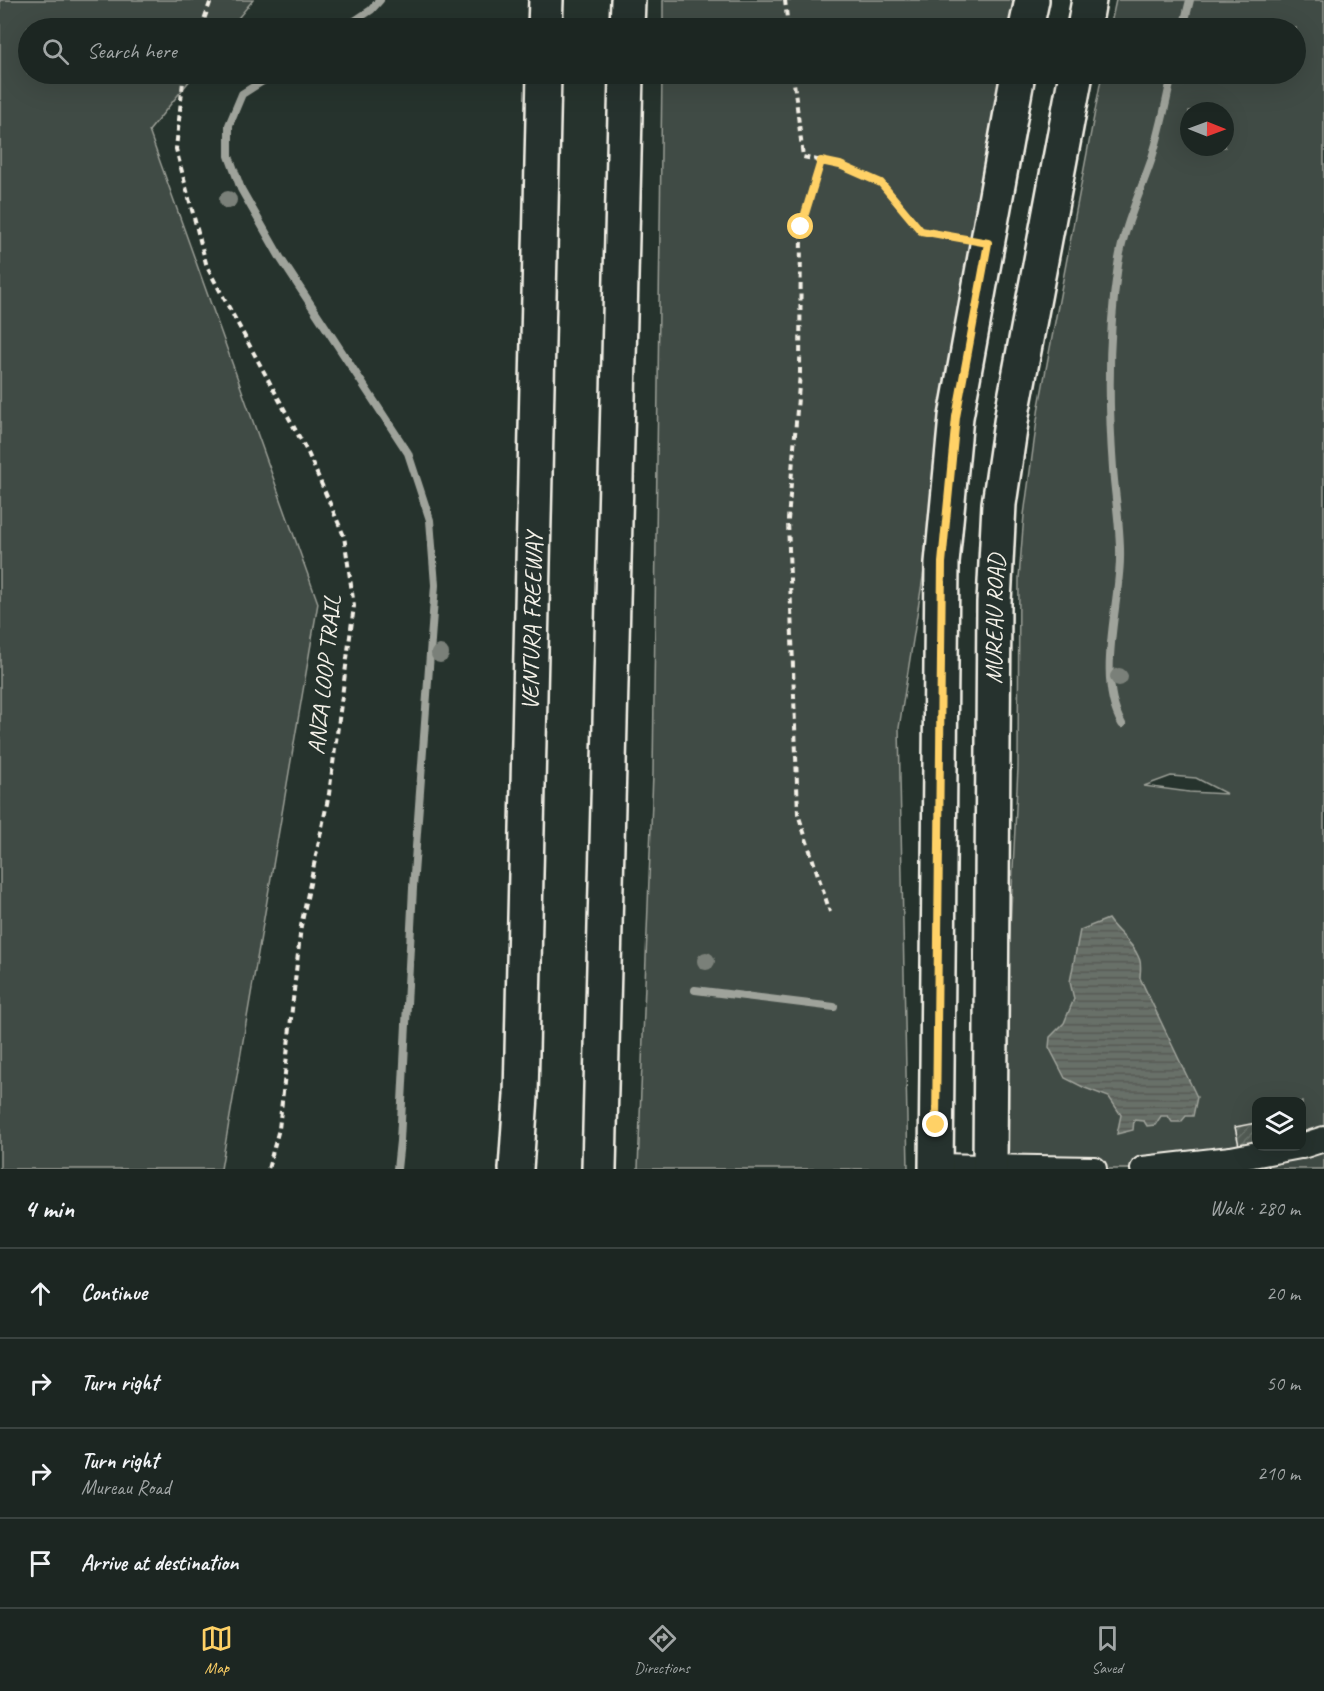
<!DOCTYPE html>
<html lang="en">
<head>
<meta charset="utf-8">
<style>
  body { margin:0; font-family:Caveat,sans-serif; background:#29322f; color:#f1f3f6 }
  .controls { position:absolute; right:18px; bottom:18px; display:grid; overflow:hidden; border-radius:12px; box-shadow:0 6px 24px #0002 }
  .controls button { width:54px; height:54px; display:grid; place-items:center; padding:0; border:0; border-bottom:2px solid #3a4340; background:#1c2622; color:#f1f3f6; font:30px sans-serif }
  .compass { position:absolute; left:1180px; top:102px; width:54px; height:54px; border-radius:50%; background:#1c2622; box-shadow:0 6px 24px #0002; rotate:91deg }
  .stop { position:absolute; width:18px; height:18px; margin:-14px; border:4px solid #ffd166; border-radius:50%; background:#fff }
  .stop.end { background:#ffd166; border-color:#fff; box-shadow:0 2px 6px #0008 }
  .list { margin:0; padding:0; list-style:none }
  h2 { display:flex; justify-content:space-between; align-items:center; height:78px; margin:0; padding:0 24px; font-size:26px }
  h2 small { font-size:20px; font-weight:400; color:#a0a5a5 }
  .list li { display:grid; grid-template-columns:39px 1fr auto; gap:18px; align-items:center; box-sizing:border-box; height:90px; padding:0 24px; border-top:2px solid #3a4340 }
  .list b { display:block; font-size:22px; white-space:nowrap }
  .list p { margin:0; font-size:20px; white-space:nowrap; color:#a0a5a5 }
  .list em { font-size:20px; font-style:normal; color:#a0a5a5 }
  .icon { flex:none; width:33px; height:33px; fill:none; stroke:currentColor; stroke-width:2; stroke-linecap:round; stroke-linejoin:round }
  .map { position:relative; flex:none; width:1324px; height:1169px; overflow:hidden }
  .search { position:absolute; background:#1c2622; box-shadow:0 6px 24px #0002; left:18px; right:18px; top:18px; height:66px; display:flex; align-items:center; gap:15px; box-sizing:border-box; padding:0 21px; border-radius:33px; color:#a0a5a5; font-size:22px }
  .sheet { height:438px; background:#1c2622 }
  nav { display:flex; justify-content:space-around; align-items:center; box-sizing:border-box; height:84px; border-top:2px solid #3a4340; background:#1c2622; font-size:16px; color:#a0a5a5 }
  nav a { display:grid; justify-items:center; gap:3px }
  nav .on { color:#ffd166 }
  .map>svg:first-child { display:block }
  .green { fill:#414b45; stroke:#9a9e96; stroke-width:1.5; fill-rule:evenodd }
  .water { fill:url(#water-rules); stroke:#9fa39b; stroke-width:1.5 }
  .lines { fill:none; stroke-linecap:round; stroke-linejoin:round }
  .stream { stroke:#9fa39b; stroke-width:8 }
  .building { fill:url(#building-hatch); stroke:#f4f1e8; stroke-width:1.5 }
  .minor-casing { stroke:#f4f1e8; stroke-width:28 }
  .secondary-casing { stroke:#f4f1e8; stroke-width:38 }
  .motorway-casing { stroke:#f4f1e8; stroke-width:38 }
  .path { stroke:#f4f1e8; stroke-width:4; stroke-dasharray:6 4.5; stroke-linecap:butt }
  .minor { stroke:#26332d; stroke-width:24 }
  .secondary { stroke:#26332d; stroke-width:33 }
  .motorway { stroke:#26332d; stroke-width:33 }
  .tree { fill:#7a8079 }
  .route { stroke:#ffd166; stroke-width:8 }
  .labels { text-anchor:middle; stroke-width:4.5; stroke-linejoin:round; paint-order:stroke }
  .street-label { font-size:24px; fill:#f4f1e8; stroke:#26332d }
</style>
</head>
<body>
<div class="map">
<svg width="1324" height="1169" viewBox="0 0 1324 1169">
  <defs>
    <pattern id="water-rules" width="6" height="5" patternUnits="userSpaceOnUse" patternTransform="scale(1.5)"><rect width="6" height="5" fill="#676f68"/><path d="M0 2.5h6" fill="none" stroke="#565a55"/></pattern>
    <pattern id="building-hatch" width="6" height="6" patternUnits="userSpaceOnUse" patternTransform="scale(1.5)"><rect width="6" height="6" fill="#525c55"/><path d="M-1 1l2-2M0 6l6-6M5 7l2-2" fill="none" stroke="#6c746d"/></pattern>
  </defs>
  <rect width="100%" height="100%" fill="#26332d"/>
  <filter id="ink" filterUnits="userSpaceOnUse"><feTurbulence type="fractalNoise" baseFrequency=".0167" numOctaves="2"/><feDisplacementMap in="SourceGraphic" scale="12" xChannelSelector="R" yChannelSelector="G"/><feConvolveMatrix kernelMatrix="1 2 1 2 8 2 1 2 1" color-interpolation-filters="sRGB"/></filter>
  <g filter="url(#ink)">
    <g class="green">
      <path d="M0,0H253L230,28H28V74H195L149,131L318,603L221,1169H0Z"/>
      <path d="M663,0H1015L1010,28H663Z"/>
      <path d="M1116,0H1324V1169H998L1018,768L1019,578L1024,515L1039,406L1102,74H1296V28H1110ZM1189,111H1225V147H1189ZM1171,776L1196,778L1227,794L1189,792L1144,786ZM1256,1102H1302V1146H1256Z"/>
      <path d="M662,74H1003L899,728L908,1169H638L653,774Z"/>
    </g>
    <path class="water" d="M1108,919C1117,933 1133,942 1139,958C1142,964 1140,972 1140,978L1197,1097L1193,1116H1186L1181,1122H1172L1168,1116H1161L1155,1125L1147,1126L1144,1121L1134,1120L1133,1130L1117,1134L1121,1115L1109,1097L1085,1088L1065,1078L1049,1047L1050,1037L1064,1023L1074,999L1070,982L1080,930Z"/>
    <g class="lines">
      <g class="stream">
        <path d="M344,28L371,10L380,0"/>
        <path d="M1183,28L1190,0"/>
        <path d="M274,74L242,94L229,125V156L241,189L281,259L408,453L430,520L435,585L413,888L400,1141L397,1169"/>
        <path d="M1122,724C1096,679 1119,608 1120,559C1121,529 1115,498 1113,468C1108,401 1108,332 1118,265C1123,229 1139,196 1151,161C1160,132 1166,104 1172,74"/>
        <path d="M695,990L834,1007"/>
      </g>
    </g>
    <path class="building" d="M1256,1123V1146H1266L1269,1169H1244L1235,1127Z"/>
    <g class="lines">
      <defs>
        <g id="minor">
          <path d="M1302,1146L1324,1139"/>
          <path d="M936,1166L1094,1169"/>
          <path d="M1143,1169L1231,1159L1300,1146"/>
        </g>
        <g id="secondary">
          <path d="M1026,28L1032,0"/>
          <path d="M1084,28L1089,0"/>
          <path d="M936,1169L942,563L956,417L1018,74"/>
          <path id="s1" d="M990,1169L994,602L999,504L1013,409L1076,74"/>
        </g>
        <g id="motorway">
          <path d="M545,28L546,0"/>
          <path d="M627,28L628,0"/>
          <path id="s2" d="M516,1169L521,1096L544,74"/>
          <path d="M599,1169L626,74"/>
        </g>
      </defs>
      <use href="#minor" class="minor-casing"/>
      <use href="#secondary" class="secondary-casing"/>
      <use href="#motorway" class="motorway-casing"/>
      <g class="path">
        <path d="M785,0L788,28"/>
        <path d="M201,28L211,0"/>
        <path d="M186,74L183,81L176,149L207,267L308,453L344,536L354,606L329,794L301,926L279,1129L268,1169"/>
        <path d="M793,74L803,157L840,165L881,183L921,231L957,237"/>
        <path d="M821,161L801,227L800,373L788,520L798,814L830,912"/>
      </g>
      <use href="#minor" class="minor"/>
      <use href="#secondary" class="secondary"/>
      <use href="#motorway" class="motorway"/>
    </g>
    <g class="tree">
      <circle cx="228" cy="200" r="9"/>
      <circle cx="440" cy="654" r="9"/>
      <circle cx="1119" cy="677" r="9"/>
      <circle cx="706" cy="961" r="9"/>
    </g>
  </g>
  <g class="lines" filter="url(#ink)">
    <path class="route" d="M801,227L821,161L840,165L881,183L921,231L988,243L956,417L942,563L936,1125"/>
  </g>
  <g class="labels">
    <g class="street-label">
      <text dy="8" stroke="none"><textPath href="#s1" startOffset="550">MUREAU ROAD</textPath></text>
      <text dy="8" stroke="none"><textPath href="#s2" startOffset="548">VENTURA FREEWAY</textPath></text>
      <text transform="translate(324 675) rotate(-84)" y="8">ANZA LOOP TRAIL</text>
    </g>
  </g>
</svg>
<div class="controls">
<button><svg class="icon" aria-label="layers" viewBox="0 0 24 24"><path d="M12 4l9 5-9 5-9-5zM3 14l9 5 9-5"/></svg></button>
</div>
<svg class="compass" viewBox="-18 -18 36 36"><path d="M0-13l5 13h-10z" fill="#e53935"/><path d="M0 13l5-13h-10z" fill="#a0a5a5"/></svg>
<div class="stop" style="left:801px;top:227px"></div>
<div class="stop end" style="left:936px;top:1125px"></div>
<div class="search"><svg class="icon" aria-label="search" viewBox="0 0 24 24"><circle cx="10" cy="10" r="6"/><path d="M15 15l6 6"/></svg>Search here</div>
</div>
<section class="sheet">
<h2>4 min<small>Walk · 280 m</small></h2>
<ul class="list">
<li><svg class="icon" aria-label="ahead" viewBox="0 0 24 24"><path d="M12 20V5M6 11l6-6 6 6"/></svg><div><b>Continue</b></div><em>20 m</em></li>
<li><svg class="icon" aria-label="right" viewBox="0 0 24 24"><path d="M7 20v-9h11M14 6l5 5-5 5"/></svg><div><b>Turn right</b></div><em>50 m</em></li>
<li><svg class="icon" aria-label="right" viewBox="0 0 24 24"><path d="M7 20v-9h11M14 6l5 5-5 5"/></svg><div><b>Turn right</b><p>Mureau Road</p></div><em>210 m</em></li>
<li><svg class="icon" aria-label="arrive" viewBox="0 0 24 24"><path d="M6 21V4h12l-3 4 3 4H6"/></svg><div><b>Arrive at destination</b></div></li>
</ul>
</section>
<nav>
<a class="on"><svg class="icon" aria-label="map" viewBox="0 0 24 24"><path d="M3 6l6-2 6 2 6-2v14l-6 2-6-2-6 2zM9 4v14M15 6v14"/></svg>Map</a>
<a><svg class="icon" aria-label="directions" viewBox="0 0 24 24"><path d="M12 3l9 9-9 9-9-9zM9 14v-3h6M13 9l2 2-2 2"/></svg>Directions</a>
<a><svg class="icon" aria-label="saved" viewBox="0 0 24 24"><path d="M7 4h10v16l-5-4-5 4z"/></svg>Saved</a>
</nav>
</body>
</html>
